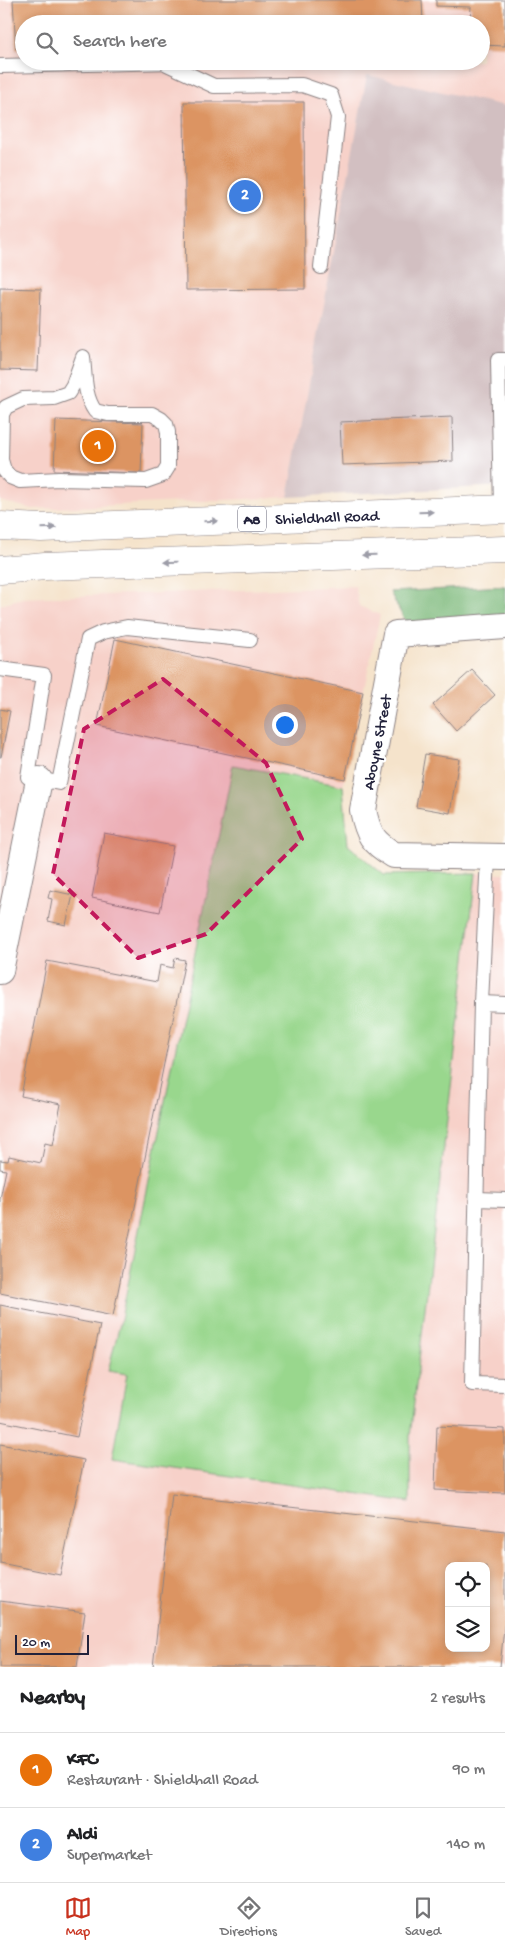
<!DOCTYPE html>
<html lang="en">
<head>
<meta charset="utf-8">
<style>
  body { margin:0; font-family:"Gochi Hand",sans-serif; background:#f2f2f2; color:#202124 }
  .controls { position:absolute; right:15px; bottom:15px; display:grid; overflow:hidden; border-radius:10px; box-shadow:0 2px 8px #0003 }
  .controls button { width:45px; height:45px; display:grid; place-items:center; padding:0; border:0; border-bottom:1px solid #e0e0e0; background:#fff; color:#202124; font:25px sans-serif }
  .scale { position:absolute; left:15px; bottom:12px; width:74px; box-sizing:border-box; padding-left:5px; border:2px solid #22223b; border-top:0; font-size:14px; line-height:18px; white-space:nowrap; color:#22223b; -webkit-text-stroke:4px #fff; paint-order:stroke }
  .you { position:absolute; left:284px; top:724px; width:18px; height:18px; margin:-12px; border:4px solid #fff; border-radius:50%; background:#1a73e8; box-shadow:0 0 0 8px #1a73e833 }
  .badge { display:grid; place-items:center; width:32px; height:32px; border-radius:50%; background:#c8321e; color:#fff; font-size:16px; font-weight:700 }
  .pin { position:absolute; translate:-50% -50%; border:2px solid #fff; box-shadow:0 1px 5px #0006 }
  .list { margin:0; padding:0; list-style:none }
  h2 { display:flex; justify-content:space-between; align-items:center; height:65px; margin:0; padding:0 20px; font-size:21px }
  h2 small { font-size:16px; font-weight:400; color:#757577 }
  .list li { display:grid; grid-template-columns:32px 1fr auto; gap:15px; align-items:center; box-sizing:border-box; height:75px; padding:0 20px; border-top:1px solid #e0e0e0 }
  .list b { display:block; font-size:19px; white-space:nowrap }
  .list p { margin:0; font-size:16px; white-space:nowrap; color:#757577 }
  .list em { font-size:16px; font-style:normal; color:#757577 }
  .icon { flex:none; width:28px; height:28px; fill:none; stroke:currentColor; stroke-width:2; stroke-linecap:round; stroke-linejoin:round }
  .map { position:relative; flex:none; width:505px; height:1667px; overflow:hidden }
  .search { position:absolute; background:#fff; box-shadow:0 2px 8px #0003; left:15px; right:15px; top:15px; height:55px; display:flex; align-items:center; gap:12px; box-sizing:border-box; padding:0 18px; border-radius:28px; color:#757577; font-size:19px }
  .sheet { height:215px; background:#fff }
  nav { display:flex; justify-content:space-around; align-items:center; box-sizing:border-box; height:70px; border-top:1px solid #e0e0e0; background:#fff; font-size:14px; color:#757577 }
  nav a { display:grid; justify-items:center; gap:2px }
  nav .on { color:#c8321e }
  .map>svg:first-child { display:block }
  .built { fill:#f7d1c9; fill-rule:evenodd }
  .industrial { fill:#d2bfc1 }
  .green { fill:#99d78d; stroke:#5e7c64 }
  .forest { fill:#7ab878; stroke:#4e6d5a }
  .building { fill:#dc9462; fill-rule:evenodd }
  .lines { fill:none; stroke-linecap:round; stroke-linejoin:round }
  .service-casing { stroke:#8c8283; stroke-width:16 }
  .minor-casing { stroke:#8c8283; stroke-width:28 }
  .primary-casing { stroke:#8c8283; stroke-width:29 }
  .service { stroke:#fff; stroke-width:14 }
  .minor { stroke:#fff; stroke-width:26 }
  .primary { stroke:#fff; stroke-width:28 }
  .oneway { fill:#9c9ca7 }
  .marked { fill:#c2185b; fill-opacity:0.2; stroke:#c2185b; stroke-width:4; stroke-dasharray:10 6; stroke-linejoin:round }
  .labels { text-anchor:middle; stroke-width:4.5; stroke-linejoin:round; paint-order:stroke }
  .shield { fill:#fff; stroke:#646476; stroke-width:1 }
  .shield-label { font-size:15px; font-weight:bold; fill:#22223b }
  .street-label { font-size:16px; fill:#22223b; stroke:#fff }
</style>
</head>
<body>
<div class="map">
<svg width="505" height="1667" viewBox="0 0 505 1667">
  <rect width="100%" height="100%" fill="#fff"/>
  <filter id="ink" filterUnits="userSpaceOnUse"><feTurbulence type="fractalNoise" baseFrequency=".02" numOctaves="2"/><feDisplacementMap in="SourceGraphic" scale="10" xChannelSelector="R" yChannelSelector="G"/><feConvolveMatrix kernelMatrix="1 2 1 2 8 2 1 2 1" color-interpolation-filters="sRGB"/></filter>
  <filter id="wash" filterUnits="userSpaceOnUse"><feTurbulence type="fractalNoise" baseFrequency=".0096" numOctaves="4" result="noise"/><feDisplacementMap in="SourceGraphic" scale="20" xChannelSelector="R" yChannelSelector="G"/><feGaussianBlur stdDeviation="1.12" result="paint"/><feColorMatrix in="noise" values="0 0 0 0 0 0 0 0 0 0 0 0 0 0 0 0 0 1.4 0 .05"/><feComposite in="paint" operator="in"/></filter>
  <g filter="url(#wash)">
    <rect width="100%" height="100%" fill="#f5e3cb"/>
    <g class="built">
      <path d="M0,0H505V106L367,76L288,497L33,509L0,501ZM24,24H481V61H24Z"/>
      <path d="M355,586L359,606L380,615L343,786L233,766L120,1324L108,1370L127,1373L112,1459L410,1502V1437L476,873L505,874V1667H0V605L22,598ZM449,1566H486V1648H449Z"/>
    </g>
    <path class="industrial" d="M367,75L505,106V486L288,497Z"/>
    <path class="green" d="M233,765L343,786L348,845L384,875L476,873L410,1437V1502L112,1459L127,1374L108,1371L120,1324Z"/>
    <path class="forest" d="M505,586V619L409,629L390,592Z"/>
    <g id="blocks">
      <g class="building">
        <path d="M13,0H422L423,24H24V49H16Z"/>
        <path d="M436,0H505V46L481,45V24H470L471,7L436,6Z"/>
        <path d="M184,102H304L305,289L186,290Z"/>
        <path d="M0,288L41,289L38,371L0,370Z"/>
        <path d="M452,417L453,461L342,465L340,422Z"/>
        <path d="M56,420L143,423L141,473L54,470Z"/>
        <path d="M115,639L363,692L345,779L97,726Z"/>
        <path d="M472,670L495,695L456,731L433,705Z"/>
        <path d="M0,709L10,711L1,757H0Z"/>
        <path d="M425,754L459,759L450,813L416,807Z"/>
        <path d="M104,833L173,846L160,912L92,898Z"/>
        <path d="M50,890L73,895L66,925L48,921L52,899L48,898Z"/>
        <path d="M175,958L185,960L113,1316L0,1293V1199L6,1170L0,1169V1160L8,1161L9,1156L41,1163L45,1143L53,1145L61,1104L21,1096L47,961L157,982L160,965L173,968Z"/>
        <path d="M0,1305L100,1325L77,1437L0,1421Z"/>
        <path d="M437,1426L505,1429V1493L435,1490Z"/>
        <path d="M0,1444L84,1460L60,1575L0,1563Z"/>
        <path d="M172,1494L505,1531V1618L500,1667H153ZM449,1566H486V1648H449Z"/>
        <path d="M0,1601L85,1612L77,1667H0Z"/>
      </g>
    </g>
  </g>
  <g filter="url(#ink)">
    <use href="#blocks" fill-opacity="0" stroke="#8c8283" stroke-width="1"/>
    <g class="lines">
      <defs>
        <g id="service">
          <path d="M167,64L214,86L302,85L331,95L338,117L321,267"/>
          <path d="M0,66L174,62"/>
          <path d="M83,357C85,375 84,396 95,411L108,414H152L161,419L166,424L168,432V467L163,475L146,481L59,479L20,481L10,477L4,470L1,460L2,414L6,407L23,399L54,398L68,393L73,385Z"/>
          <path d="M501,509L498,360H505"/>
          <path d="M0,669L44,675L28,777L59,783L88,639L103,632L127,627L250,640"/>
          <path d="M481,1003L488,857"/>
          <path d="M505,1004L481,1003L472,1384L505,1385"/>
          <path d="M477,1199L505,1200"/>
        </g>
        <g id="minor">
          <path d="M505,626L396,634L363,810C368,834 372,842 394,855L505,857"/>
          <path d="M0,971L39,780"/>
        </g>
        <g id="primary">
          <path d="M0,526L41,528L505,509"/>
          <path d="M0,570L45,566L505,550"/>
        </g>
      </defs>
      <use href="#service" class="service-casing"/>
      <use href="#minor" class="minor-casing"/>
      <use href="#primary" class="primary-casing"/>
      <use href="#service" class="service"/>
      <use href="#minor" class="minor"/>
      <use href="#primary" class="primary"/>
    </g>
    <defs><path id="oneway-solid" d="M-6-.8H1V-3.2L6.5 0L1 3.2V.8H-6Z" transform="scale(1.25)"/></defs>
    <g class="oneway">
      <use href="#oneway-solid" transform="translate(426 512) rotate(-2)"/>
      <use href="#oneway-solid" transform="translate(211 521) rotate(-2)"/>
      <use href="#oneway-solid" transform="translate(49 528) rotate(-2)"/>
      <use href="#oneway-solid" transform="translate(369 555) rotate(178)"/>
      <use href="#oneway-solid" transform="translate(171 562) rotate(178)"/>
    </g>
  </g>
  <path class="marked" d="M163,679L266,763L302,839L206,934L138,958L53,874L84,729Z"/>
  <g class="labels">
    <rect class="shield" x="238" y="506.5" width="28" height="25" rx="4"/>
    <g class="shield-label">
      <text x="252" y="524">A8</text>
    </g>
    <g class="street-label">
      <text transform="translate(327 516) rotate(-2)" y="6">Shieldhall Road</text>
      <text transform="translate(376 742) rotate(-79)" y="6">Aboyne Street</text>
    </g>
  </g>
</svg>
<div class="controls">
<button><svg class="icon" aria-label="locate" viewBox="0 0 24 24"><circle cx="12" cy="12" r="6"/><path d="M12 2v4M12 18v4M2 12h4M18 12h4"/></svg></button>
<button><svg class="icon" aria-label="layers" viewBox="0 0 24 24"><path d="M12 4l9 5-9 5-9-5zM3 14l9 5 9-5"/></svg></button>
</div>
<div class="scale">20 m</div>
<div class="you"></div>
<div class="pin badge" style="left:98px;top:446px;background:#e8710a">1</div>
<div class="pin badge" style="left:245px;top:196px;background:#3f7fe0">2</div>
<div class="search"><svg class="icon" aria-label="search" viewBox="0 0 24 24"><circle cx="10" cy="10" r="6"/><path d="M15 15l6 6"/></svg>Search here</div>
</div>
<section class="sheet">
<h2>Nearby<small>2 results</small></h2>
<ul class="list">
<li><span class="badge" style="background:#e8710a">1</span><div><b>KFC</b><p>Restaurant · Shieldhall Road</p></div><em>90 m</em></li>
<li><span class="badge" style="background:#3f7fe0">2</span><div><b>Aldi</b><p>Supermarket</p></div><em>140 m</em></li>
</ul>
</section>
<nav>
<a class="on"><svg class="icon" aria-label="map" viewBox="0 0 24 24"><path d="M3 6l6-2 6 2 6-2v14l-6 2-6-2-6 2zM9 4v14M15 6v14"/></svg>Map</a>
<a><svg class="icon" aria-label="directions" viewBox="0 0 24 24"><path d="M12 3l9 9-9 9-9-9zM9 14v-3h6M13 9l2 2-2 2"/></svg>Directions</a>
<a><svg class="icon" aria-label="saved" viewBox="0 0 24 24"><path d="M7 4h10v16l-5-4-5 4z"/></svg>Saved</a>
</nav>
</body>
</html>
